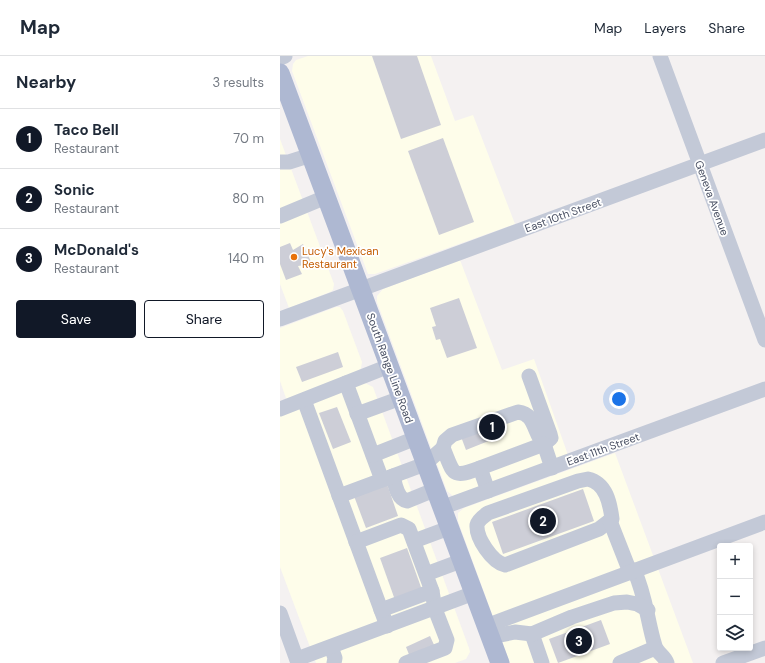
<!DOCTYPE html>
<html lang="en">
<head>
<meta charset="utf-8">
<style>
  body { margin:0; font-family:"DM Sans",sans-serif; background:#f2f2f3; color:#1f2937 }
  .controls { position:absolute; right:12px; bottom:12px; display:grid; overflow:hidden; border-radius:4px; box-shadow:0 2px 6px #0003 }
  .controls button { width:36px; height:36px; display:grid; place-items:center; padding:0; border:0; border-bottom:1px solid #e0e1e3; background:#fff; color:#1f2937; font:20px sans-serif }
  .you { position:absolute; left:339px; top:343px; width:14px; height:14px; margin:-10px; border:3px solid #fff; border-radius:50%; background:#1a73e8; box-shadow:0 0 0 6px #1a73e833 }
  .badge { display:grid; place-items:center; width:26px; height:26px; border-radius:50%; background:#111827; color:#fff; font-size:13px; font-weight:700 }
  .pin { position:absolute; translate:-50% -50%; border:2px solid #fff; box-shadow:0 1px 4px #0006 }
  .list { margin:0; padding:0; list-style:none }
  h2 { display:flex; justify-content:space-between; align-items:center; height:52px; margin:0; padding:0 16px; font-size:17px }
  h2 small { font-size:13px; font-weight:400; color:#747a83 }
  .list li { display:grid; grid-template-columns:26px 1fr auto; gap:12px; align-items:center; box-sizing:border-box; height:60px; padding:0 16px; border-top:1px solid #e0e1e3 }
  .list b { display:block; font-size:15px; white-space:nowrap }
  .list p { margin:0; font-size:13px; white-space:nowrap; color:#747a83 }
  .list em { font-size:13px; font-style:normal; color:#747a83 }
  .actions { display:flex; gap:8px; padding:12px 16px }
  .actions a { flex:1; padding:9px 0; border:1px solid #111827; border-radius:4px; text-align:center; font-size:14px; color:#111827 }
  .actions .main { background:#111827; color:#fff }
  .icon { flex:none; width:22px; height:22px; fill:none; stroke:currentColor; stroke-width:2; stroke-linecap:round; stroke-linejoin:round }
  .map { position:relative; flex:none; width:485px; height:607px; overflow:hidden }
  header { display:flex; align-items:center; gap:24px; box-sizing:border-box; height:56px; padding:0 20px; background:#fff; border-bottom:1px solid #e0e1e3 }
  header strong { font-size:19px }
  nav { display:flex; gap:22px; margin-inline-start:auto; font-size:14px }
  main { display:flex }
  aside { flex:1; background:#fff }
  .map>svg:first-child { display:block }
  .commercial { fill:#fefdea }
  .building { fill:#cdced7 }
  .lines { fill:none; stroke-linecap:round; stroke-linejoin:round }
  .minor { stroke:#c3c9d7; stroke-width:15 }
  .major { stroke:#aeb8d2; stroke-width:19 }
  .food-dot { fill:#e8710a; stroke:#fff; stroke-width:1.5 }
  .labels { text-anchor:middle; stroke-width:3.5; stroke-linejoin:round; paint-order:stroke }
  .street-label { font-size:11px; fill:#474e61; stroke:#fff }
  .food-label { font-size:11px; fill:#c56008; stroke:#fff; text-anchor:start }
</style>
</head>
<body>
<header>
<strong>Map</strong>
<nav><a>Map</a><a>Layers</a><a>Share</a></nav>
</header>
<main>
<aside>
<h2>Nearby<small>3 results</small></h2>
<ul class="list">
<li><span class="badge">1</span><div><b>Taco Bell</b><p>Restaurant</p></div><em>70 m</em></li>
<li><span class="badge">2</span><div><b>Sonic</b><p>Restaurant</p></div><em>80 m</em></li>
<li><span class="badge">3</span><div><b>McDonald's</b><p>Restaurant</p></div><em>140 m</em></li>
</ul>
<div class="actions"><a class="main">Save</a><a>Share</a></div>
</aside>
<div class="map">
<svg width="485" height="607" viewBox="0 0 485 607">
  <rect width="100%" height="100%" fill="#f4f1f1"/>
  <g class="commercial">
    <path d="M28,0H151L175,65L193,59L235,168L95,218H88L12,15L13,8L16,4Z"/>
    <path d="M0,83L54,228L53,234L50,236L9,252L0,228Z"/>
    <path d="M180,204L222,314L254,303L288,399L173,440L167,435L97,246V240L103,233Z"/>
    <path d="M56,251H60L63,255L82,306L81,312L79,315L7,345L0,325V272Z"/>
    <path d="M85,327L93,331L189,592L190,596L186,603L175,607H36L0,511V359Z"/>
    <path d="M335,397L413,607H230L178,465V457L184,452Z"/>
  </g>
  <g class="building">
    <path d="M92,0H137L161,69L121,83Z"/>
    <path d="M163,82L194,166L159,179L128,95Z"/>
    <path d="M10,187L13,194L23,188L32,208L18,210L22,218L6,224L0,208V191Z"/>
    <path d="M179,242L197,292L167,302L160,283L156,284L152,271L156,270L150,252Z"/>
    <path d="M58,296L63,311L22,326L16,311Z"/>
    <path d="M57,351L71,386L53,393L39,357Z"/>
    <path d="M220,363L226,378L186,394L180,378Z"/>
    <path d="M107,428L118,460L86,472L74,440Z"/>
    <path d="M303,433L314,465L223,498L212,466Z"/>
    <path d="M127,492L142,534L115,544L100,502Z"/>
    <path d="M321,564L330,588L278,607L269,583Z"/>
    <path d="M150,580L155,591L130,601L126,591Z"/>
  </g>
  <g class="lines">
    <g class="minor">
      <path d="M380,0L485,284"/>
      <path d="M0,2L5,0"/>
      <path d="M0,106H9L31,99"/>
      <path d="M0,160L46,141"/>
      <path d="M0,263L485,84"/>
      <path d="M66,327L102,424"/>
      <path d="M24,344L107,570"/>
      <path d="M0,353L109,310"/>
      <path d="M77,358L121,342"/>
      <path d="M163,392L165,385L172,379L238,356C256,358 253,377 264,388L271,382L270,378L249,320"/>
      <path d="M93,399L136,382"/>
      <path d="M113,420C115,428 117,443 127,445L154,434"/>
      <path d="M308,423C326,427 330,447 332,463L319,473L225,509C212,506 196,482 197,469C198,464 204,460 208,457L298,425Z"/>
      <path d="M208,435L200,412L264,388L272,412"/>
      <path d="M59,440L145,408L163,392C174,418 171,423 200,412"/>
      <path d="M161,452L485,333"/>
      <path d="M330,465L350,516"/>
      <path d="M134,485L169,472"/>
      <path d="M76,486L121,469L129,473L152,535L155,553L167,584L165,592L126,607"/>
      <path d="M354,514C366,540 367,564 375,590C377,597 385,600 387,607"/>
      <path d="M146,518L181,505"/>
      <path d="M101,554L152,535"/>
      <path d="M0,557L18,607"/>
      <path d="M206,570L485,466"/>
      <path d="M252,578L262,607"/>
      <path d="M210,581L235,576L252,578L292,561L334,547L347,546L357,548L368,554"/>
      <path d="M51,591L55,602L54,607"/>
      <path d="M17,603L194,537"/>
      <path d="M340,607L375,592"/>
      <path d="M443,607L485,592"/>
    </g>
    <path class="major" d="M0,17L220,607"/>
  </g>
  <circle class="food-dot" cx="14" cy="201" r="4"/>
  <g class="labels">
    <g class="street-label">
      <text transform="translate(432 142) rotate(70)" y="4">Geneva Avenue</text>
      <text transform="translate(283 159) rotate(-20)" y="4">East 10th Street</text>
      <text transform="translate(110 312) rotate(70)" y="4">South Range Line Road</text>
      <text transform="translate(323 393) rotate(-20)" y="4">East 11th Street</text>
    </g>
    <g class="food-label">
      <text x="22" y="199">Lucy's Mexican<tspan x="22" dy="13">Restaurant</tspan></text>
    </g>
  </g>
</svg>
<div class="controls">
<button>+</button>
<button>−</button>
<button><svg class="icon" aria-label="layers" viewBox="0 0 24 24"><path d="M12 4l9 5-9 5-9-5zM3 14l9 5 9-5"/></svg></button>
</div>
<div class="you"></div>
<div class="pin badge" style="left:212px;top:371px">1</div>
<div class="pin badge" style="left:263px;top:465px">2</div>
<div class="pin badge" style="left:299px;top:585px">3</div>
</div>
</main>
</body>
</html>
